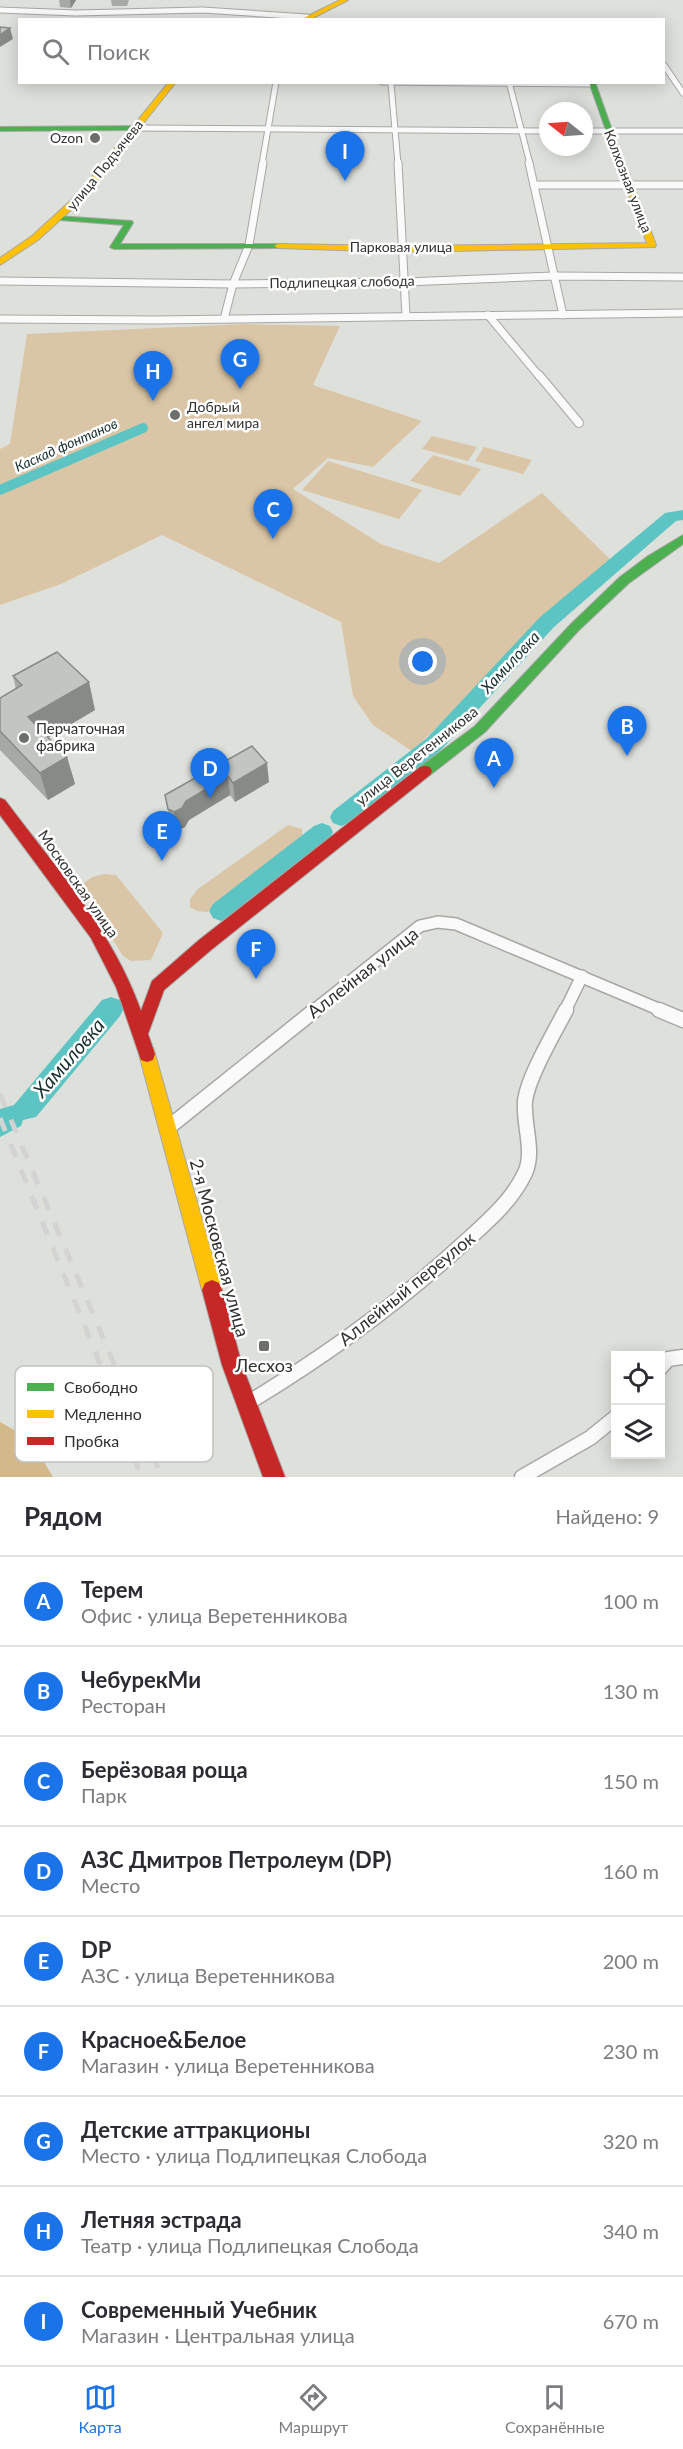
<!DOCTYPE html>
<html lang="ru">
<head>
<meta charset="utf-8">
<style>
  body { margin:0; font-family:Lato,sans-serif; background:#f7f7f7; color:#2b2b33 }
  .controls { position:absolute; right:18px; bottom:18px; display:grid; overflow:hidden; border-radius:0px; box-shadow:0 3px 15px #0003 }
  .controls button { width:54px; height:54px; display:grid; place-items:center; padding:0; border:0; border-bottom:2px solid #e1e1e2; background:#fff; color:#2b2b33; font:30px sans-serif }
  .compass { position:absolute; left:539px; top:102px; width:54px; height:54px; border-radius:50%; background:#fff; box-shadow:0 3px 15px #0003; rotate:287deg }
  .you { position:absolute; left:423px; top:662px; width:21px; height:21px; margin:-15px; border:4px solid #fff; border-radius:50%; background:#1a73e8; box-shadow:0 0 0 9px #1a73e833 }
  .badge { display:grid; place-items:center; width:39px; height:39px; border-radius:50%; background:#1a73e8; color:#fff; font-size:20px; font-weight:700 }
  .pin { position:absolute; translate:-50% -50px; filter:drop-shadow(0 2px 3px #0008) }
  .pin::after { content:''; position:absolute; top:32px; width:21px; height:18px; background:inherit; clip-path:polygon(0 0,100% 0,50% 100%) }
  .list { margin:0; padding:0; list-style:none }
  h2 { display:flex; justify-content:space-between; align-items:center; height:78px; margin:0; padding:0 24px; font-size:26px }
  h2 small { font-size:20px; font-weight:400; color:#7c7c81 }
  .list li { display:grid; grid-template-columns:39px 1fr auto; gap:18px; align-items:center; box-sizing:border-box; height:90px; padding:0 24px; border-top:2px solid #e1e1e2 }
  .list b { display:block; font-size:22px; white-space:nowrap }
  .list p { margin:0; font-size:20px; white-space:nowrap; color:#7c7c81 }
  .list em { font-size:20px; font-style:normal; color:#7c7c81 }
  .icon { flex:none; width:33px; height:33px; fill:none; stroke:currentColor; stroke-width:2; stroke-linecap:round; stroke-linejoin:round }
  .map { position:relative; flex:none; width:683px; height:1477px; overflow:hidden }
  .search { position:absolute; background:#fff; box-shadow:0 3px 15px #0003; left:18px; right:18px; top:18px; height:66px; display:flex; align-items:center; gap:15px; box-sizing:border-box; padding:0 21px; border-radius:0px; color:#7c7c81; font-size:22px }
  .sheet { height:888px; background:#fff }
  nav { display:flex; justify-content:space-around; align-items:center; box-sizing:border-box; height:84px; border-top:2px solid #e1e1e2; background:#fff; font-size:16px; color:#7c7c81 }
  nav a { display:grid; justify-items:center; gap:3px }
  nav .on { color:#1a73e8 }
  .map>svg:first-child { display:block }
  .green { fill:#dac6a6 }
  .forest { fill:#d3b889 }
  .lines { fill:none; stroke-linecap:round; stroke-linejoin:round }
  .canal { stroke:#5cc5c3; stroke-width:10 }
  .river { fill:#5cc5c3; fill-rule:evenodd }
  .street-far4-casing { stroke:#a7a8a6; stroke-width:7 }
  .street-far3-casing { stroke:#a7a8a6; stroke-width:9 }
  .street-far2-casing { stroke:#a7a8a6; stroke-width:10 }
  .street-far1-casing { stroke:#a7a8a6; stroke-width:14 }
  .street-casing { stroke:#a7a8a6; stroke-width:17 }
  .fast-casing { stroke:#a7a8a6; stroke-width:2 }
  .slow-casing { stroke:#a7a8a6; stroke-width:2 }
  .jam-casing { stroke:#a7a8a6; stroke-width:2 }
  .street-far4 { stroke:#fafafa; stroke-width:5 }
  .street-far3 { stroke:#fafafa; stroke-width:7 }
  .street-far2 { stroke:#fafafa; stroke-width:8 }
  .street-far1 { stroke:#fafafa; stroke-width:11 }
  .street { stroke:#fafafa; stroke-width:14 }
  .fast { fill:#4caf50; fill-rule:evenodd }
  .slow { fill:#ffc107; fill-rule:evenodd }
  .jam { fill:#c62828; fill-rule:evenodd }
  .rail { stroke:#d3d3d3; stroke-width:5; stroke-dasharray:14 14; stroke-linecap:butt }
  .wall { fill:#a7a9a7 }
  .shaded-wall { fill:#888a88 }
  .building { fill:#c2c5c2; stroke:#888a88; stroke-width:1.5 }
  .poi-dot { fill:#6c6f6b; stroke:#fff; stroke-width:2 }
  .labels { text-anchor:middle; stroke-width:5; stroke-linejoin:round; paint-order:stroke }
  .far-poi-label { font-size:14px; fill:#2f322e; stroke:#fff; text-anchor:end }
  .far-street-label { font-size:14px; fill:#2f322e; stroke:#fff }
  .far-water-label { font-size:14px; font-style:italic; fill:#1a3131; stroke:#fff }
  .poi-label { font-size:15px; fill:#2f322e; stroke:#fff; text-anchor:start }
  .street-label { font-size:15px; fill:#2f322e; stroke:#fff }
  .water-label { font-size:16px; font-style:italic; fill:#1a3131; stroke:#fff }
  .near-street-label { font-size:18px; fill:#2f322e; stroke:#fff }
  .near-poi-label { font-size:18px; fill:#2f322e; stroke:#fff }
  .near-water-label { font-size:20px; font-style:italic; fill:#1a3131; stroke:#fff }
  .key { fill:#fff; stroke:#c1c2c0; stroke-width:1.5 }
  .key-label { font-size:16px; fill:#2f322e }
</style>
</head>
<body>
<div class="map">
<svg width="683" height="1477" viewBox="0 0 683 1477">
  <rect width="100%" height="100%" fill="#dee0dc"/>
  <g class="green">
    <path d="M243,324L340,326L313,385L422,421L373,467L328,458L293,489L381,544L439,563L542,493L613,562L412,751L373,725L353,696L341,622L162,535L61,584L0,605V449L10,444L27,334Z"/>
    <path d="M432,436L477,447L468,461L422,449Z"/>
    <path d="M484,447L532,460L523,474L475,461Z"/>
    <path d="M433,455L481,469L460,496L410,481Z"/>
    <path d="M328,461L422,490L399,519L302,490Z"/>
    <path d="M288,825L302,829V838L207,912L197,911L190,907V899L198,889Z"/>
    <path d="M105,874L116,875L163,933L151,960L131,961L123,956L80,886L92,877Z"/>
  </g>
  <path class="forest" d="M0,1422L30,1439L53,1477H0Z"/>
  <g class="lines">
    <path class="canal" d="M0,490L143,428"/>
    <g class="river">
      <path d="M683,510V520L676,521L554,627L441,750L349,823L341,826L333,823L330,817L333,811L427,738L540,617L665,513Z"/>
      <path d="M322,823L330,826L333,832L330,838L229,918L221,921L213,918L209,911L213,904L314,826Z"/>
      <path d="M111,997L120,1000L124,1008L120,1016L36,1117L23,1120L21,1126L0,1137V1109L14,1105L102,1000Z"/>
    </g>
    <defs>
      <g id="street-far4">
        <path d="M0,10L76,13L203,10L307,17"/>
        <path d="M664,65L683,93"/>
        <path d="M382,82L593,84"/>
        <path d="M509,82L530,164"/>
        <path d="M391,84L398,164"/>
        <path d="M137,128L548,131"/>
        <path d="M584,131H683"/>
        <path d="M262,164L276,82"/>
      </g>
      <g id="street-far3">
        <path d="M398,163L406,316"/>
        <path d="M529,163L563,315"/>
        <path d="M534,185H683"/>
        <path d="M0,281L233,284L406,282L554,276L683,277"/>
        <path d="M488,315L540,377"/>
        <path d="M0,319L156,320L683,313"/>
        <path d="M224,319L233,284L249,245L263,163"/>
      </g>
      <path id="street-far2" d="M539,375L579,423"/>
      <g id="street-far1">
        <path d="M313,1011L420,926L438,922L456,924L663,1011"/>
        <path d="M565,1011L582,976"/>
      </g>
      <g id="street">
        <path d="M659,1010L683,1020"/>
        <path d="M169,1127L315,1010"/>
        <path d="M660,1368L668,1359L683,1357"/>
        <path d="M246,1404C324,1357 398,1304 465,1242C487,1222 512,1201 525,1173C535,1151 523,1125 525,1101C528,1077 554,1033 566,1010"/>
        <path d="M522,1477L590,1438L616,1417"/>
      </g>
      <g id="fast">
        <path d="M589,82H595L628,175L621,173Z"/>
        <path d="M140,126V130H137L0,131V127Z"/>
        <path d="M57,216L132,221L133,223L120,244H278L282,246L278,248L114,249L110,247L124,225L60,220L56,218Z"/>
        <path d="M683,535V544L629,583L579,630L485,732L430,775H420L418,771L420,767L475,726L571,624L620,577L648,556Z"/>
      </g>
      <g id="slow">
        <path d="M340,0H348L309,20H300Z"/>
        <path d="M169,82H176L84,198L38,240L0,265V258L32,236L78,194Z"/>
        <path d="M625,171L629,173L656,245L655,247L401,252L278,248L274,246L278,244L401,246L647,243L621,173Z"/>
        <path d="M147,1046L153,1048L155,1054L222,1290L219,1297L212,1300L205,1297L202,1290L139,1054L141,1048Z"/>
      </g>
      <g id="jam">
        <path d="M425,766L430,767L432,771L430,775L211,950L164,990L148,1034L155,1054L153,1060L147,1062L141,1060L116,987L91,938L0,815V798L5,800C55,867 113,931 141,1011L152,981L199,940L420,767Z"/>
        <path d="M212,1280L219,1283L222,1290L242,1365L285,1477H263L222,1365L202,1290L205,1283Z"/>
      </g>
    </defs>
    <use href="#street-far4" class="street-far4-casing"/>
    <use href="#street-far3" class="street-far3-casing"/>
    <use href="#street-far2" class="street-far2-casing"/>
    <use href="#street-far1" class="street-far1-casing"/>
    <use href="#street" class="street-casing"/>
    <use href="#fast" class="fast-casing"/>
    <use href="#slow" class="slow-casing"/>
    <use href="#jam" class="jam-casing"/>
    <use href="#street-far4" class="street-far4"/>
    <use href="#street-far3" class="street-far3"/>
    <use href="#street-far2" class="street-far2"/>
    <use href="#street-far1" class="street-far1"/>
    <use href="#street" class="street"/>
    <use href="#fast" class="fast"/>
    <use href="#slow" class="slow"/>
    <use href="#jam" class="jam"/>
    <g class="rail">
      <path d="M0,1094L162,1477"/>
      <path d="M0,1118L105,1376L141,1477"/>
    </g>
  </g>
  <g class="wall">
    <path d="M59,0H76L71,8L60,7Z"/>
    <path d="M111,0H129L127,6H112Z"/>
    <path d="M13,676L95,710L48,738L67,757L75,784L48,800L0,750V698L16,689Z"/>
    <path d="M252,746L269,782L235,802L230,795L189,820L185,827L177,831L171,828L165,795Z"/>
  </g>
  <g class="shaded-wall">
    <path d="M70,0H76L71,8Z"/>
    <path d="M10,28L13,39L0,47V35Z"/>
    <path d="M89,682L95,710L36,745L28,717Z"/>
    <path d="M67,757L75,784L48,800L40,773Z"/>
    <path d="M267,763L269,782L235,802L233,783Z"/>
    <path d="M228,776L230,795L189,820L185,827L177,831L174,812L186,801Z"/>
  </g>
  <g class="building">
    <path d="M0,27L10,28L0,35Z"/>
    <path d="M57,652L89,682L28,717L67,757L40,773L0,731V698L22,685L13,676Z"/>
    <path d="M252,746L267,763L233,783L228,776L186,801L182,808L174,812L168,809L165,795Z"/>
  </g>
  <g class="poi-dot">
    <circle cx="95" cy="138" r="6"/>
    <circle cx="175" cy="415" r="6"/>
    <circle cx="24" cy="738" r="6"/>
    <rect x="258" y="1340" width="12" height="12" rx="3"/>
  </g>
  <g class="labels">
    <g class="far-poi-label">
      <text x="83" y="143">Ozon</text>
      <text x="187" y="412" text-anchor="start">Добрый<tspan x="187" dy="16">ангел мира</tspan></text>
    </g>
    <g class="far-street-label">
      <text transform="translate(105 165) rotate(-51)" y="5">улица Подъячева</text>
      <text transform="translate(628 181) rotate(69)" y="5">Колхозная улица</text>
      <text x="401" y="252">Парковая улица</text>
      <text transform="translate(342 282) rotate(-1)" y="5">Подлипецкая слобода</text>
    </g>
    <g class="far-water-label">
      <text transform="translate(66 445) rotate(-24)" y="5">Каскад фонтанов</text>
    </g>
    <g class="poi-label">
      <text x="36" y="734">Перчаточная<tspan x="36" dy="17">фабрика</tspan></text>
    </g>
    <g class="street-label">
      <text transform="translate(417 756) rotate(-38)" y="5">улица Веретенникова</text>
      <text transform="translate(78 884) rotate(55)" y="5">Московская улица</text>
    </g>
    <g class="water-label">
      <text transform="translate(510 662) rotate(-47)" y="6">Хамиловка</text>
    </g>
    <g class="near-street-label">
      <text transform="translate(363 973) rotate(-38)" y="6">Аллейная улица</text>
      <text transform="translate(219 1248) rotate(75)" y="6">2-я Московская улица</text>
      <text transform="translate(407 1289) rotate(-39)" y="6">Аллейный переулок</text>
    </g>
    <g class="near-poi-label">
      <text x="264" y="1372">Лесхоз</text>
    </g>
    <g class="near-water-label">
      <text transform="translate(69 1058) rotate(-49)" y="7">Хамиловка</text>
    </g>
  </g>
  <rect x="15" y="1366" width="198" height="96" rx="9" class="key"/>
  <rect x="27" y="1383" width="27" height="8" fill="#4caf50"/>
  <rect x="27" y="1410" width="27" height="8" fill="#ffc107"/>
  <rect x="27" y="1437" width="27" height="8" fill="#c62828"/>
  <g class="key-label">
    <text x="64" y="1393">Свободно</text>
    <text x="64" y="1420">Медленно</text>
    <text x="64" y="1447">Пробка</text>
  </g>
</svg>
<div class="controls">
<button><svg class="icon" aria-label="locate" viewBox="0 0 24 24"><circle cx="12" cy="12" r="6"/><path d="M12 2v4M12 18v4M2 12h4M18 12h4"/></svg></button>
<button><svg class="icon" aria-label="layers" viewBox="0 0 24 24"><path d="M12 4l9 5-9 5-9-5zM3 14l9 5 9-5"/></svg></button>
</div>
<svg class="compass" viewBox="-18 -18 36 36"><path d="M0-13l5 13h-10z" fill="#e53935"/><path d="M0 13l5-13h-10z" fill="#7c7c81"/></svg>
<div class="you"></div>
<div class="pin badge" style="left:494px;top:788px">A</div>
<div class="pin badge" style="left:627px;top:756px">B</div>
<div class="pin badge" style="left:273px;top:539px">C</div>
<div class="pin badge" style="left:210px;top:798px">D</div>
<div class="pin badge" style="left:162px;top:861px">E</div>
<div class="pin badge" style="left:256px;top:979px">F</div>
<div class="pin badge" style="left:240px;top:389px">G</div>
<div class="pin badge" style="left:153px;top:401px">H</div>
<div class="pin badge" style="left:345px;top:181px">I</div>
<div class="search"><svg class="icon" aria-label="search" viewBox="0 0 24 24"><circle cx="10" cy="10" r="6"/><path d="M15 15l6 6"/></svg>Поиск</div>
</div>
<section class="sheet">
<h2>Рядом<small>Найдено: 9</small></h2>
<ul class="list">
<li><span class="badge">A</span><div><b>Терем</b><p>Офис · улица Веретенникова</p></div><em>100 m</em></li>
<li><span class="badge">B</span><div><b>ЧебурекМи</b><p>Ресторан</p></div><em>130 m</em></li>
<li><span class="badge">C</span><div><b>Берёзовая роща</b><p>Парк</p></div><em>150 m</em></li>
<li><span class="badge">D</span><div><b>АЗС Дмитров Петролеум (DP)</b><p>Место</p></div><em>160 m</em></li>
<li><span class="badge">E</span><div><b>DP</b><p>АЗС · улица Веретенникова</p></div><em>200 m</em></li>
<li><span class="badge">F</span><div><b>Красное&amp;Белое</b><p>Магазин · улица Веретенникова</p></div><em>230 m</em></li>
<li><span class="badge">G</span><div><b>Детские аттракционы</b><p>Место · улица Подлипецкая Слобода</p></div><em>320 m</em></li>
<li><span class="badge">H</span><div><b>Летняя эстрада</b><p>Театр · улица Подлипецкая Слобода</p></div><em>340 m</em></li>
<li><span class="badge">I</span><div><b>Современный Учебник</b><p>Магазин · Центральная улица</p></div><em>670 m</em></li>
</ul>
</section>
<nav>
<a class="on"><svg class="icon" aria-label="map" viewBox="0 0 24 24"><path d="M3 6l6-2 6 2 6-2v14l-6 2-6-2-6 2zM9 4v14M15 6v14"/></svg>Карта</a>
<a><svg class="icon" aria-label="directions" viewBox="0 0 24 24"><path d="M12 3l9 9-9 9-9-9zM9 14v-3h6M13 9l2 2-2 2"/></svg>Маршрут</a>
<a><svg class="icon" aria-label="saved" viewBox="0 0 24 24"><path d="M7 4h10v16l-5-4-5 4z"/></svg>Сохранённые</a>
</nav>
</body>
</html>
